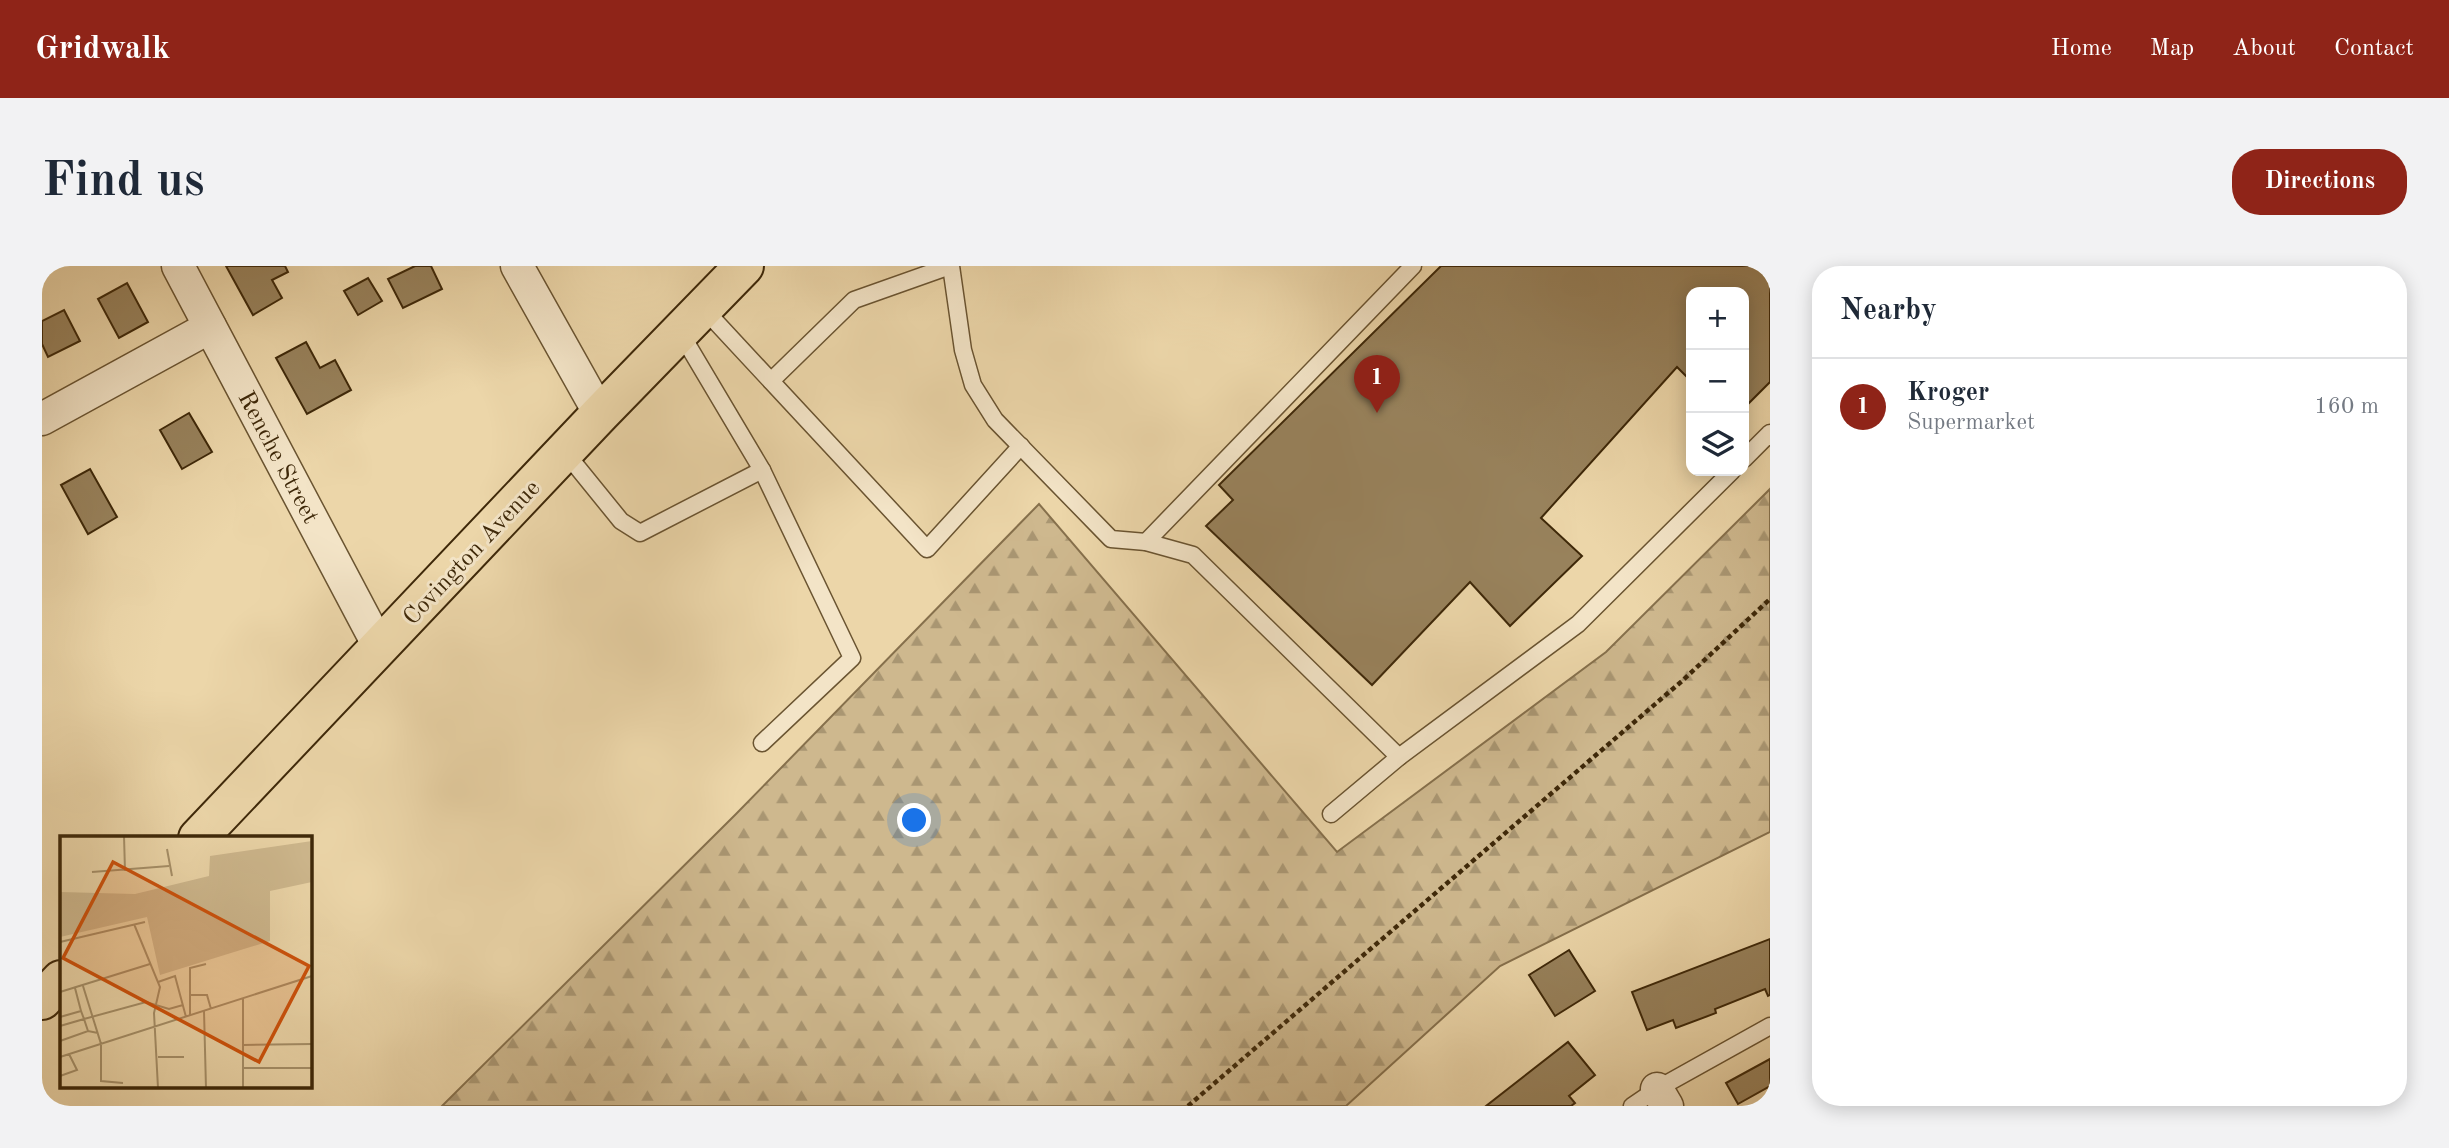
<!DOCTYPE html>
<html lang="en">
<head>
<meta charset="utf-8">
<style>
  body { margin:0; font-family:"Old Standard TT",serif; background:#f2f2f3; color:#1f2937 }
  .controls { position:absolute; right:21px; top:21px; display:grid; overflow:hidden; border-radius:14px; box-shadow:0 4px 18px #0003 }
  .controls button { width:63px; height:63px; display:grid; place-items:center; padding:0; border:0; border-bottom:2px solid #e0e1e3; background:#fff; color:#1f2937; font:35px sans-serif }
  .you { position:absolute; left:873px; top:555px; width:24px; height:24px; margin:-18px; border:5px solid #fff; border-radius:50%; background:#1a73e8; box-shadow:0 0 0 10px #1a73e833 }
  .badge { display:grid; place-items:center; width:46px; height:46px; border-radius:50%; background:#8f2418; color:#fff; font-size:23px; font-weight:700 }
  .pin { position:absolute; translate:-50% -58px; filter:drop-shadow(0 2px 4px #0008) }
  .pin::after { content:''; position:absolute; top:37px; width:24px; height:21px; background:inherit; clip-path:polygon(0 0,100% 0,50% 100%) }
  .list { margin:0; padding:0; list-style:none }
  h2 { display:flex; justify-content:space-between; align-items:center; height:91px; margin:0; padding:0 28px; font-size:30px }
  h2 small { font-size:23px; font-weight:400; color:#747a83 }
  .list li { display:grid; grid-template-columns:46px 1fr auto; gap:21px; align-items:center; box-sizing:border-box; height:98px; padding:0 28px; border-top:2px solid #e0e1e3 }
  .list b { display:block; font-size:26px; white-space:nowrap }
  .list p { margin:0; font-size:23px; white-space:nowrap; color:#747a83 }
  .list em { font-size:23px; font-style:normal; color:#747a83 }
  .icon { flex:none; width:38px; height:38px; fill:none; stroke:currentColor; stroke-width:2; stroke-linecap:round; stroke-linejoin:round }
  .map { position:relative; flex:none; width:1728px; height:840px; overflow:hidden; border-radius:28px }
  header { display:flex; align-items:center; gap:42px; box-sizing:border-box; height:98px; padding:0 35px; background:#8f2418; color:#fff }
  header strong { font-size:33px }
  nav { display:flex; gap:38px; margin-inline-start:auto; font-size:24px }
  .intro { display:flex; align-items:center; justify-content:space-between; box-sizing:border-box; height:168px; padding:0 42px }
  h1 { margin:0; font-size:49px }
  .button { padding:18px 32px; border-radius:28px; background:#8f2418; color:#fff; font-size:24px; font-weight:700 }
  main { display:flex; gap:42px; padding:0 42px }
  aside { flex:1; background:#fff; border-radius:28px; box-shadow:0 4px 18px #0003 }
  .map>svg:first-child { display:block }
  .forest { fill:url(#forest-firs); stroke:#86704c; stroke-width:2 }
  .building { fill:#98825c; stroke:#3e2809; stroke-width:2 }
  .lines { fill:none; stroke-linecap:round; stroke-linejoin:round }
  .lane-casing { stroke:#6a5431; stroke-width:19 }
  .street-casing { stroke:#6a5431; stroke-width:35 }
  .primary-casing { stroke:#3e2809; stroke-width:42 }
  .path { stroke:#3e2809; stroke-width:4.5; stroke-dasharray:5 3.5; stroke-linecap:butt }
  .lane { stroke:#f3e4c7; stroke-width:16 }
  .street { stroke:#f3e4c7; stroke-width:32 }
  .primary { stroke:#ecd6a9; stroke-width:38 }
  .labels { text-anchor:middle; stroke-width:6; stroke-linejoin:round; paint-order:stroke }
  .street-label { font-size:24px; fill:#3e2809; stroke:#f3e4c7 }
  .inset-road { fill:none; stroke:#a69069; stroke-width:2 }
  .view { fill:#ce520c; fill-opacity:0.15; stroke:#ce520c; stroke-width:3.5 }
  .inset-edge { fill:none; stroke:#3e2809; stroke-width:3.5 }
</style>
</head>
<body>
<header>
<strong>Gridwalk</strong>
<nav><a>Home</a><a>Map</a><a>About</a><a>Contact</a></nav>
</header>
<div class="intro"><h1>Find us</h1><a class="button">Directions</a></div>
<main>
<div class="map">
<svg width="1728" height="840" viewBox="0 0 1728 840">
  <defs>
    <pattern id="forest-firs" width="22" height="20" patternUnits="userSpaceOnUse" patternTransform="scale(1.75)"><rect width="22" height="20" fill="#ceb88e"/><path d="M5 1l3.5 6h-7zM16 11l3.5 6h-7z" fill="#a99672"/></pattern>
  </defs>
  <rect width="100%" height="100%" fill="#ecd6a9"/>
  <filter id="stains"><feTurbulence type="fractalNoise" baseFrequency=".00286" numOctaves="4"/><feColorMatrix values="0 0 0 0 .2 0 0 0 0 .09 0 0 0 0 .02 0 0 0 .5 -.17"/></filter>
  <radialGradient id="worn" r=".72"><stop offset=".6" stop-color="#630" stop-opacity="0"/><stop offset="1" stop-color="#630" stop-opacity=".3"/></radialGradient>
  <path class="forest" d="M1728,223V566L1458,700L1304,840H400L694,548L997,238L1295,586L1564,386Z"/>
  <g class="building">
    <path d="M184,0H243L246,6L230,14L240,32L211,49Z"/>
    <path d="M373,0H389L400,23L361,42L346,13Z"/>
    <path d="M1399,0H1728V116L1702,142V26H1649V115L1635,101L1499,252L1540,290L1468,360L1428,316L1330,419L1164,260L1191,234L1177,219Z"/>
    <path d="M326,12L340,35L316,49L302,25Z"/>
    <path d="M85,17L106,56L77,72L56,33Z"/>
    <path d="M22,44L38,75L6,91L0,78V55Z"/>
    <path d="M264,76L278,102L293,94L309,124L265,148L234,92Z"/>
    <path d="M147,147L170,186L140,203L118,164Z"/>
    <path d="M48,203L75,251L46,268L19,219Z"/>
    <path d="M1728,673V729L1726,730L1723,723L1673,743L1674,747L1634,762L1631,754L1605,764L1590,726Z"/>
    <path d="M1527,684L1553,725L1513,750L1487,709Z"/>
    <path d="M1526,776L1553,809L1527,830L1533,837L1529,840H1444Z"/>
    <path d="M1728,793V820L1696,838L1684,817Z"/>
  </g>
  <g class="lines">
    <defs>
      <g id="lane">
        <path d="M909,0L921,84L931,119L953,154L1069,273L1104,276L1151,289L1357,491"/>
        <path d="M661,42L885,283L979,180"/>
        <path d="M638,66L720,204L810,392L720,477"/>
        <path d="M729,115L812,34L908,0"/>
        <path d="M523,186L579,255L598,267L720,204"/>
        <path d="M1702,193L1728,167"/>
        <path d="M1104,276L1371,0"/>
        <path d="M1289,548L1357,491L1536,358L1690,205"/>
        <path d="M1590,840L1615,823L1728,760"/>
      </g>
      <g id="street">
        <path d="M136,0L338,382"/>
        <path d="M475,0L558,148"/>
        <path d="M0,153L168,61"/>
        <path d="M1615,823L1625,840"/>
      </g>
      <g id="primary">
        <path d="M156,572L558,148L702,0"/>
        <path d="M0,734L19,714"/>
      </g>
    </defs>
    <use href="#lane" class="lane-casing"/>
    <use href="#street" class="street-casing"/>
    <use href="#primary" class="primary-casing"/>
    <path class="path" d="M1146,840L1640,415L1728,333"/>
    <use href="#lane" class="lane"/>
    <use href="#street" class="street"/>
    <use href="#primary" class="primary"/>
  </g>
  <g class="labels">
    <g class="street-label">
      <text transform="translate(237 191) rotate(62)" y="8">Renche Street</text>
      <text transform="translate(429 286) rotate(-47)" y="8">Covington Avenue</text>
    </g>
  </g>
  <g transform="translate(18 570)">
    <rect width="252" height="252" fill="#ecd6a9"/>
    <path d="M252,5V46L210,55V105L100,139L87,81L0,101V56L75,58L149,40L150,20Z" fill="#ceb88e"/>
    <path class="inset-road" d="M64,0L65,35M107,13L112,40M32,36L109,30M74,88L100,151L94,177L98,252M0,106L85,86M98,146L115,140L126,181M23,150L41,208V245L63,247M15,152L21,175M0,156L90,128M129,159H147L151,173M144,175L146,252M130,180V132L146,128M0,181L21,175L24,183L0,190M28,195L24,183L86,166L109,173L123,169M0,205L28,195L38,197M183,209L252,208M0,221L252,140M98,221H124M183,232H252M0,240L17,234L9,218M183,252V162"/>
    <path class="view" d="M53,26L249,130L199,226L3,122Z"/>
    <rect width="252" height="252" class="inset-edge"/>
  </g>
  <rect width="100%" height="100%" filter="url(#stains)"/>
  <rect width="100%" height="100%" fill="url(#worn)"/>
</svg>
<div class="controls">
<button>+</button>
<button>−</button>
<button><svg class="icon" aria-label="layers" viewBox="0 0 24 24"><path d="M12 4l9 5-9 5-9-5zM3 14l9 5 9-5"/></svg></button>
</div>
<div class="you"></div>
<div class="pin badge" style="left:1335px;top:147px">1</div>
</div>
<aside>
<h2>Nearby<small></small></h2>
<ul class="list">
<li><span class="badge">1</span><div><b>Kroger</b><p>Supermarket</p></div><em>160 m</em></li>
</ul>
</aside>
</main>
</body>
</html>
